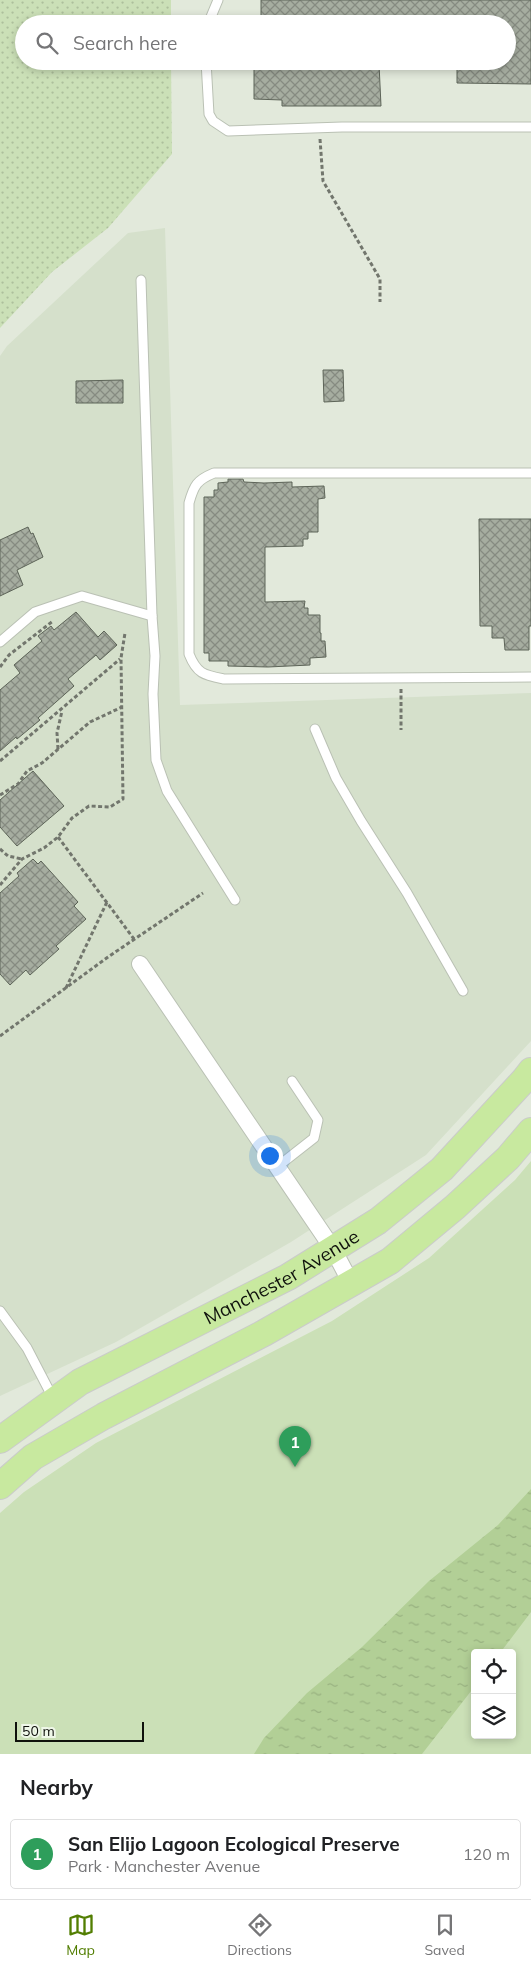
<!DOCTYPE html>
<html lang="en">
<head>
<meta charset="utf-8">
<style>
  body { margin:0; font-family:Mulish,sans-serif; background:#f6f6f6; color:#202124 }
  .controls { position:absolute; right:15px; bottom:15px; display:grid; overflow:hidden; border-radius:5px; box-shadow:0 2px 8px #0003 }
  .controls button { width:45px; height:45px; display:grid; place-items:center; padding:0; border:0; border-bottom:1px solid #e0e0e0; background:#fff; color:#202124; font:25px sans-serif }
  .scale { position:absolute; left:15px; bottom:12px; width:129px; box-sizing:border-box; padding-left:5px; border:2px solid #0f110c; border-top:0; font-size:14px; line-height:18px; white-space:nowrap; color:#0f110c; -webkit-text-stroke:4px #eff7e9; paint-order:stroke }
  .you { position:absolute; left:269px; top:1155px; width:18px; height:18px; margin:-12px; border:4px solid #fff; border-radius:50%; background:#1a73e8; box-shadow:0 0 0 8px #1a73e833 }
  .badge { display:grid; place-items:center; width:32px; height:32px; border-radius:50%; background:#527e02; color:#fff; font-size:16px; font-weight:700 }
  .pin { position:absolute; translate:-50% -41px; filter:drop-shadow(0 1px 2px #0008) }
  .pin::after { content:''; position:absolute; top:26px; width:18px; height:15px; background:inherit; clip-path:polygon(0 0,100% 0,50% 100%) }
  .list { margin:0; padding:0; list-style:none }
  h2 { display:flex; justify-content:space-between; align-items:center; height:65px; margin:0; padding:0 20px; font-size:21px }
  h2 small { font-size:16px; font-weight:400; color:#757577 }
  .list li { display:grid; grid-template-columns:32px 1fr auto; gap:15px; align-items:center; box-sizing:border-box; height:70px; margin:0 10px 10px; padding:0 10px; border:1px solid #e0e0e0; border-radius:5px }
  .list b { display:block; font-size:19px; white-space:nowrap }
  .list p { margin:0; font-size:16px; white-space:nowrap; color:#757577 }
  .list em { font-size:16px; font-style:normal; color:#757577 }
  .icon { flex:none; width:28px; height:28px; fill:none; stroke:currentColor; stroke-width:2; stroke-linecap:round; stroke-linejoin:round }
  .map { position:relative; flex:none; width:531px; height:1754px; overflow:hidden }
  .search { position:absolute; background:#fff; box-shadow:0 2px 8px #0003; left:15px; right:15px; top:15px; height:55px; display:flex; align-items:center; gap:12px; box-sizing:border-box; padding:0 18px; border-radius:28px; color:#757577; font-size:19px }
  .sheet { height:145px; background:#fff }
  nav { display:flex; justify-content:space-around; align-items:center; box-sizing:border-box; height:70px; border-top:1px solid #e0e0e0; background:#fff; font-size:14px; color:#757577 }
  nav a { display:grid; justify-items:center; gap:2px }
  nav .on { color:#527e02 }
  .map>svg:first-child { display:block }
  .built { fill:#d5e0cb }
  .grass { fill:url(#grass-dots) }
  .park { fill:#cbe0b7; fill-rule:evenodd }
  .water { fill:url(#water-ripples) }
  .building { fill:url(#building-cross-hatch); stroke:#5d6458 }
  .lines { fill:none; stroke-linecap:round; stroke-linejoin:round }
  .service-casing { stroke:#bac1b4; stroke-width:11 }
  .minor-casing { stroke:#bac1b4; stroke-width:18 }
  .primary-casing { stroke:#cacbca; stroke-width:28 }
  .path { stroke:#72766d; stroke-width:3; stroke-dasharray:4 2.5; stroke-linecap:butt }
  .service { stroke:#fff; stroke-width:9 }
  .minor { stroke:#fff; stroke-width:16 }
  .primary { stroke:#c8e99f; stroke-width:26 }
  .labels { text-anchor:middle; stroke-width:5; stroke-linejoin:round; paint-order:stroke }
  .street-label { font-size:19px; fill:#0f110c; stroke:#eff7e9 }
</style>
</head>
<body>
<div class="map">
<svg width="531" height="1754" viewBox="0 0 531 1754">
  <defs>
    <pattern id="grass-dots" width="8" height="8" patternUnits="userSpaceOnUse" patternTransform="scale(1.25)"><rect width="8" height="8" fill="#cbe0b7"/><path d="M2 2h.1M6 6h.1" fill="none" stroke="#adbf9c" stroke-width="1.8" stroke-linecap="round"/></pattern>
    <pattern id="water-ripples" width="26" height="14" patternUnits="userSpaceOnUse" patternTransform="scale(1.25)"><rect width="26" height="14" fill="#b2cf96"/><path d="M2 4q2-2 4 0t4 0M15 11q2-2 4 0t4 0" fill="none" stroke="#98b180"/></pattern>
    <pattern id="building-cross-hatch" width="8" height="8" patternUnits="userSpaceOnUse" patternTransform="scale(1.25)"><rect width="8" height="8" fill="#a6ada0"/><path d="M0 0l8 8M0 8l8-8" fill="none" stroke="#868b81"/></pattern>
  </defs>
  <rect width="100%" height="100%" fill="#e2e9db"/>
  <path class="built" d="M165,228L180,705L531,693V1041L426,1155L291,1242L116,1342L0,1396V356L7,346L128,233Z"/>
  <path class="grass" d="M0,0H171V24H24V61H171L172,154L108,228L52,272L0,328Z"/>
  <path class="park" d="M531,1161V1754H0V1513L24,1492L96,1443L332,1321L429,1258L515,1180ZM475,1653H512V1735H475Z"/>
  <path class="water" d="M531,1489V1612L500,1653H475V1686L422,1754H254L264,1738L307,1693L362,1647L429,1581L498,1525Z"/>
  <g class="building">
    <path d="M261,0H531V84L457,83V66H460V61H507V24H261Z"/>
    <path d="M254,61H375V64H379L381,106H282V100L254,99Z"/>
    <path d="M323,370H343L344,401L324,402Z"/>
    <path d="M123,380V403H76V381Z"/>
    <path d="M228,479H243L244,482L264,483L292,482V487L324,486L325,498L318,499V532H308V539H303V546L265,547V602L305,601L304,608H308V615H320V633H321V641H325L326,657L310,658V665L268,667L228,666V661H209V653H204V497H214V490H218V483L228,482Z"/>
    <path d="M479,519H531V626H529V650H505L504,638H492V626H480Z"/>
    <path d="M28,527L31,534L33,533L43,557L17,570L23,585L0,596V540Z"/>
    <path d="M76,612L98,637L104,631L117,645L100,660L96,655L68,679L74,686L38,718L40,720L17,739L16,737L0,751V690L20,673L14,665L42,641L38,636L51,626L54,630Z"/>
    <path d="M33,771L64,806L17,846L0,827V800Z"/>
    <path d="M33,859L38,864L41,861L78,902L74,906L86,919L56,946L59,949L30,975L26,970L10,985L0,974V893L19,876L17,873Z"/>
  </g>
  <g class="lines">
    <defs>
      <g id="service">
        <path d="M208,24L218,0"/>
        <path d="M206,61L209,114L213,121L228,131L342,127H531"/>
        <path d="M141,280L152,616L155,656L153,694L156,760L167,791L235,900"/>
        <path d="M531,473H214C197,480 194,485 189,503V654C197,674 204,675 224,679L531,677"/>
        <path d="M0,642L35,612L82,596L152,616"/>
        <path d="M315,729L336,778L361,821L407,893L463,991"/>
        <path d="M277,1167L314,1138L318,1120L292,1081"/>
        <path d="M0,1311L27,1348L54,1400"/>
      </g>
      <path id="minor" d="M140,964L333,1249L351,1283"/>
      <g id="primary">
        <path id="s1" d="M0,1440L80,1382L288,1277L378,1221L442,1169L524,1080L531,1071"/>
        <path d="M0,1486L33,1457L104,1416L264,1333L390,1261L455,1207L508,1158L531,1131"/>
      </g>
    </defs>
    <use href="#service" class="service-casing"/>
    <use href="#minor" class="minor-casing"/>
    <use href="#primary" class="primary-casing"/>
    <g class="path">
      <path d="M320,139L323,181L380,279V302"/>
      <path d="M0,667L9,655L53,621"/>
      <path d="M401,689V730"/>
      <path d="M58,749L57,733L62,711"/>
      <path d="M0,761L120,659"/>
      <path d="M0,795L18,784L27,771L42,763L90,722L122,707"/>
      <path d="M58,837L134,939"/>
      <path d="M0,849L8,856L22,859"/>
      <path d="M0,885L22,859L44,848L58,837L72,818L89,806L110,807L123,799L121,658L125,633"/>
      <path d="M66,988L107,902"/>
      <path d="M0,1036L108,957L203,893"/>
    </g>
    <use href="#service" class="service"/>
    <use href="#minor" class="minor"/>
    <use href="#primary" class="primary"/>
  </g>
  <g class="labels">
    <g class="street-label">
      <text dy="7" stroke="none"><textPath href="#s1" startOffset="326">Manchester Avenue</textPath></text>
    </g>
  </g>
</svg>
<div class="controls">
<button><svg class="icon" aria-label="locate" viewBox="0 0 24 24"><circle cx="12" cy="12" r="6"/><path d="M12 2v4M12 18v4M2 12h4M18 12h4"/></svg></button>
<button><svg class="icon" aria-label="layers" viewBox="0 0 24 24"><path d="M12 4l9 5-9 5-9-5zM3 14l9 5 9-5"/></svg></button>
</div>
<div class="scale">50 m</div>
<div class="you"></div>
<div class="pin badge" style="left:295px;top:1467px;background:#2e9e5b">1</div>
<div class="search"><svg class="icon" aria-label="search" viewBox="0 0 24 24"><circle cx="10" cy="10" r="6"/><path d="M15 15l6 6"/></svg>Search here</div>
</div>
<section class="sheet">
<h2>Nearby<small></small></h2>
<ul class="list">
<li><span class="badge" style="background:#2e9e5b">1</span><div><b>San Elijo Lagoon Ecological Preserve</b><p>Park · Manchester Avenue</p></div><em>120 m</em></li>
</ul>
</section>
<nav>
<a class="on"><svg class="icon" aria-label="map" viewBox="0 0 24 24"><path d="M3 6l6-2 6 2 6-2v14l-6 2-6-2-6 2zM9 4v14M15 6v14"/></svg>Map</a>
<a><svg class="icon" aria-label="directions" viewBox="0 0 24 24"><path d="M12 3l9 9-9 9-9-9zM9 14v-3h6M13 9l2 2-2 2"/></svg>Directions</a>
<a><svg class="icon" aria-label="saved" viewBox="0 0 24 24"><path d="M7 4h10v16l-5-4-5 4z"/></svg>Saved</a>
</nav>
</body>
</html>
